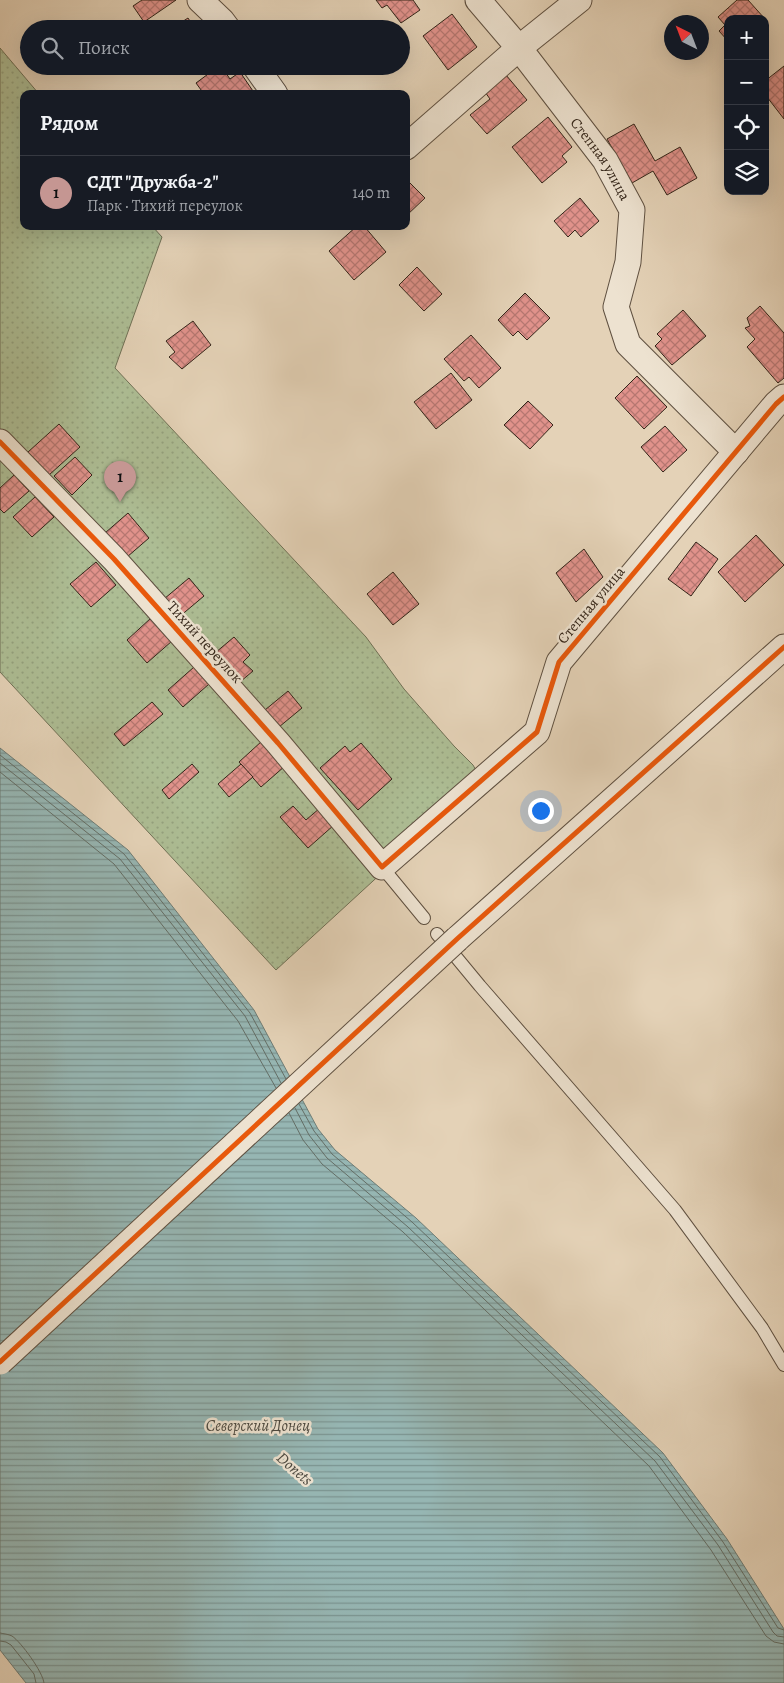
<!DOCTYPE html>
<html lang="ru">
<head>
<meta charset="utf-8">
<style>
  body { margin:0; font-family:Alegreya,serif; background:#20242c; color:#f1f3f6 }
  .controls { position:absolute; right:15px; top:15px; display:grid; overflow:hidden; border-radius:10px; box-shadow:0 5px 20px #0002 }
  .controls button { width:45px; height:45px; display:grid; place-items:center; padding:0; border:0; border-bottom:1px solid #363941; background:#171b24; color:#f1f3f6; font:25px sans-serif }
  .compass { position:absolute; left:664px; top:15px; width:45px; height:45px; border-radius:50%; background:#171b24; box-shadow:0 5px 20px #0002; rotate:318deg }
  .you { position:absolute; left:540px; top:810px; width:18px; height:18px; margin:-12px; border:4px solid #fff; border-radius:50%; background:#1a73e8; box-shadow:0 0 0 8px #1a73e833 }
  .badge { display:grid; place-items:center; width:32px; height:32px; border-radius:50%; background:#c59692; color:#111; font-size:16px; font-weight:700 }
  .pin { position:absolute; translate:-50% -41px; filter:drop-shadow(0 1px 2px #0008) }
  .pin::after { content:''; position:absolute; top:26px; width:18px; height:15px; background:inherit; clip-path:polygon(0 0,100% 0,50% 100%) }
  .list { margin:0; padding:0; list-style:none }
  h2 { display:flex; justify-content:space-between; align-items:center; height:65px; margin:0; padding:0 20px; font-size:21px }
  h2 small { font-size:16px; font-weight:400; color:#9ea1a6 }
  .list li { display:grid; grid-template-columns:32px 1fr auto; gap:15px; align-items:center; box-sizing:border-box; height:75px; padding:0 20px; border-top:1px solid #363941 }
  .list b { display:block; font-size:19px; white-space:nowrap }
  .list p { margin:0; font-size:16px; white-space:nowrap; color:#9ea1a6 }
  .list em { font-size:16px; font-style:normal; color:#9ea1a6 }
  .icon { flex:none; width:28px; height:28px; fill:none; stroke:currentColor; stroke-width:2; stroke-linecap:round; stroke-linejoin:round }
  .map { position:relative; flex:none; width:784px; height:1683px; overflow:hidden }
  .search { position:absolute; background:#171b24; box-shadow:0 5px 20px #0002; left:20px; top:20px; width:390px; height:55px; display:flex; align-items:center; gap:12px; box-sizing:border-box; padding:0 18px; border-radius:28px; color:#9ea1a6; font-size:19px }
  .panel { position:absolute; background:#171b24; box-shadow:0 5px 20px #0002; left:20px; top:90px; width:390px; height:140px; border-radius:10px }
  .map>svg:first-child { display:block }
  .garden { fill:url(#garden-dots); stroke:#707156 }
  .water { fill:url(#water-rules); stroke:#6e7c75 }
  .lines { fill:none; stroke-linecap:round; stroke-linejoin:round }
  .shore { stroke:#646e66; stroke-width:1 }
  .building { fill:url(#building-cross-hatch); stroke:#332519 }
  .lane-casing { stroke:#5f5040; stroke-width:14 }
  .street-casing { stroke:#5f5040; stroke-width:27 }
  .lane { stroke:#ede2d0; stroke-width:12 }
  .street { stroke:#ede2d0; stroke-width:25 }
  .street-bridge-casing { stroke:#5f5040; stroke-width:27; stroke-linecap:butt }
  .street-bridge { stroke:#ede2d0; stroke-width:25 }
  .cycleway-casing { stroke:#ede2d0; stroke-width:8 }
  .cycleway { stroke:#e8590c; stroke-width:5 }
  .labels { text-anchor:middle; stroke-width:5; stroke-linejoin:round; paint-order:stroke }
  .street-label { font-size:15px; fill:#332519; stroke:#ede2d0 }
  .water-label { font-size:16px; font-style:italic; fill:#4c4940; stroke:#ede2d0 }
</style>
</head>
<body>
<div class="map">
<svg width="784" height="1683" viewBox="0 0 784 1683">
  <defs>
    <pattern id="garden-dots" width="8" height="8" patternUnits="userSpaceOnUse" patternTransform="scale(1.25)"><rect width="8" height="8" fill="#adbd94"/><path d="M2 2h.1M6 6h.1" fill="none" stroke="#95a27f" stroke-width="1.8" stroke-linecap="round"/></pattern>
    <pattern id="water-rules" width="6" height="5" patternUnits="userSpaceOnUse" patternTransform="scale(1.25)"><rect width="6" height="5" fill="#96b6b3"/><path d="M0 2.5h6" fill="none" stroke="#7b9491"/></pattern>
    <pattern id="building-cross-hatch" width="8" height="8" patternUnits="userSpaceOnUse" patternTransform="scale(1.25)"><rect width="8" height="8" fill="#e0928b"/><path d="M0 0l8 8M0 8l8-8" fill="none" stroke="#b67771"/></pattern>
  </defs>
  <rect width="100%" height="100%" fill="#e4d2b7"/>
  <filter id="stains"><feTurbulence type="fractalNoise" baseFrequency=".004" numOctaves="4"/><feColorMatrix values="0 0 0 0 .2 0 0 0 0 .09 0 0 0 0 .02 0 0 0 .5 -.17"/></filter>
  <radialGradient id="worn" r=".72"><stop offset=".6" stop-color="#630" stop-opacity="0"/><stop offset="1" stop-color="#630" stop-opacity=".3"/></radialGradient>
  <path class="garden" d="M0,48L39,94H24V226H152L162,237L115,368L366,637L404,689L454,746L473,765L482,781L276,970L0,672Z"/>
  <path class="water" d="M0,748L128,850L254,1010L318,1129L335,1150L416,1218L663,1453L727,1539L784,1629V1683H26L0,1650Z"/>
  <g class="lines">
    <g class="shore">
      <path d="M0,755L124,854L250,1013L286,1079"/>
      <path d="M0,763L120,859L245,1016L281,1083"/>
      <path d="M0,772L114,864L238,1021L276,1088"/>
      <path d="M299,1104L314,1131L332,1154L412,1222L660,1457L723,1542L778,1628L784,1630"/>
      <path d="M295,1108L309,1135L327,1158L408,1227L655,1461L718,1545L773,1632L777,1636L784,1637"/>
      <path d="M289,1113L303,1140L322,1164L403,1232L649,1466L711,1550L766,1636L774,1642L784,1644"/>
      <path d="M0,1633C4,1634 8,1634 12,1636C21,1642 43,1672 44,1683"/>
      <path d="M0,1641L6,1642L11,1645L34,1674L36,1683"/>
    </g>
  </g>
  <g class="building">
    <path d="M142,0H176L144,22L133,6Z"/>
    <path d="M376,0H413L420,10L401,23L387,5L382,8Z"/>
    <path d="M737,0H748L765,19H728V41L719,31L725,25L718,17Z"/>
    <path d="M452,14L477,47L448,70L423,36Z"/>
    <path d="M188,18L195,29H171Z"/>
    <path d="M219,66H221L230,79L240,72L255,94H204L196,83Z"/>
    <path d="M784,66V119L767,97L765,98V81Z"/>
    <path d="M506,75L527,100L487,134L470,115L490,99L485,92Z"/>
    <path d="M548,117L572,147L562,156L567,162L542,183L512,147Z"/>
    <path d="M634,124L655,161L680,147L697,178L667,195L653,171L632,183L607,139Z"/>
    <path d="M406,179L425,198L406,216Z"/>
    <path d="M580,198L599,221L581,237L575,230L568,237L554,221Z"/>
    <path d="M357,226H364L386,252L354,280L329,251Z"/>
    <path d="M417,267L442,294L424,311L399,285Z"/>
    <path d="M525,293L550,318L527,340L518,331L513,336L498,320Z"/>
    <path d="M760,306L784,333V378L778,383L747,347L755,339L745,328L750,326L747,318Z"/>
    <path d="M683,310L706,336L672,365L655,346L662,339L657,334Z"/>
    <path d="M193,321L211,345L182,369L169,357L175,352L166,341Z"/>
    <path d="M471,335L501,368L479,388L469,377L464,381L444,359Z"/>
    <path d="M451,373L472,400L436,429L414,402Z"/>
    <path d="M637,376L667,407L644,429L615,398Z"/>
    <path d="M528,401L553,425L530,449L504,425Z"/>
    <path d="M59,424L80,447L49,475L28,452Z"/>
    <path d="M665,426L687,450L663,472L641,447Z"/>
    <path d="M75,457L92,475L72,495L54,476Z"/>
    <path d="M14,475L29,491L4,513L0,509V488Z"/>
    <path d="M35,497L54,517L32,537L13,517Z"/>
    <path d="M128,513L149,538L127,557L105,533Z"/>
    <path d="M756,535L784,565L745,602L718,572Z"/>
    <path d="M696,542L718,559L691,596L668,579Z"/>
    <path d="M584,549L603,577L576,602L556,573Z"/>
    <path d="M96,562L116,585L91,607L70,584Z"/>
    <path d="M393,572L419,604L393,625L367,594Z"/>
    <path d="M189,578L204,596L179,617L164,599Z"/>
    <path d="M151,618L172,641L147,663L127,640Z"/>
    <path d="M234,637L250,655L243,662L253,671L234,687L209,658Z"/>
    <path d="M194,667L209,684L183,707L168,690Z"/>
    <path d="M288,691L302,708L279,727L265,710Z"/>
    <path d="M152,702L163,714L124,746L114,734Z"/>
    <path d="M262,741L285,766L261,787L239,762Z"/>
    <path d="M361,743L392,779L358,810L320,768L345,746L350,752Z"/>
    <path d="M192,764L199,772L169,799L162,790Z"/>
    <path d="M241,764L253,777L229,797L218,784Z"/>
    <path d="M293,806L306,820L320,808L334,825L308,848L280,817Z"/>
  </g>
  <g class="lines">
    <defs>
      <g id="lane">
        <path d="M382,867L424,918"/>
        <path d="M437,934L480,986L675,1210L762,1328L784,1365"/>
      </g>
      <g id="street">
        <path d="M200,0L222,21L228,29"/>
        <path id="s1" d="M478,0L519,48L605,160L632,210L628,262L616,307L628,344L736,452"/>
        <path d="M255,66L275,94"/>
        <path d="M406,147L519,48L579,0"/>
        <path d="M0,442L114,559L278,743L382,867L537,732L559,662L776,404L784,397"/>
        <path d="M457,939L784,647"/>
      </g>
    </defs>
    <use href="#lane" class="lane-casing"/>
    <use href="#street" class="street-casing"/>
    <use href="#lane" class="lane"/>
    <use href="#street" class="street"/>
    <defs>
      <path id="street-bridge" d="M0,1362L457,939"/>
    </defs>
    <use href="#street-bridge" class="street-bridge-casing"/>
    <use href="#street-bridge" class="street-bridge"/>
    <defs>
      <g id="cycleway">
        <path d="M0,442L114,559L278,743L382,867L537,732L559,662L776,404L784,397"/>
        <path d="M0,1362L457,939L784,647"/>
      </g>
    </defs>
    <use href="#cycleway" class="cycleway-casing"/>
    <use href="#cycleway" class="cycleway"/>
  </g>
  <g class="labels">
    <g class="street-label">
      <text dy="5" stroke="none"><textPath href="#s1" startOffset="201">Степная улица</textPath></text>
      <text transform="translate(591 605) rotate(-50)" y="5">Степная улица</text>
      <text transform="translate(205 642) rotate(48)" y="5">Тихий переулок</text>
    </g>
    <g class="water-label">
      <text x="258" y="1431">Северский Донец</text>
      <text transform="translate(295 1468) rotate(41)" y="6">Donets</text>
    </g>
  </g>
  <rect width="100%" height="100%" filter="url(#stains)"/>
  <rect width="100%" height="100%" fill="url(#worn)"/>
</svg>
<div class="controls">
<button>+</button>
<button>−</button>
<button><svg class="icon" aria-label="locate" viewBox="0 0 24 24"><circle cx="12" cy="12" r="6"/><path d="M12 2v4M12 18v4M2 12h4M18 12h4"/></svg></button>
<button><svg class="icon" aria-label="layers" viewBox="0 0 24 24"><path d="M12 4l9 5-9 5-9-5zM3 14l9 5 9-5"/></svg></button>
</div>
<svg class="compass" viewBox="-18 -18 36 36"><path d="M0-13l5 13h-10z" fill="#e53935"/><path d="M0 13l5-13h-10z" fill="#9ea1a6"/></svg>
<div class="you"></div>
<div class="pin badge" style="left:120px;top:502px">1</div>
<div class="search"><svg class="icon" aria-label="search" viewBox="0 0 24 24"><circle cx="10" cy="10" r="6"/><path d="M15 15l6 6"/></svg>Поиск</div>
<section class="panel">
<h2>Рядом<small></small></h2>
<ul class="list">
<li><span class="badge">1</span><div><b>СДТ &quot;Дружба-2&quot;</b><p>Парк · Тихий переулок</p></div><em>140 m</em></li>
</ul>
</section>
</div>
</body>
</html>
